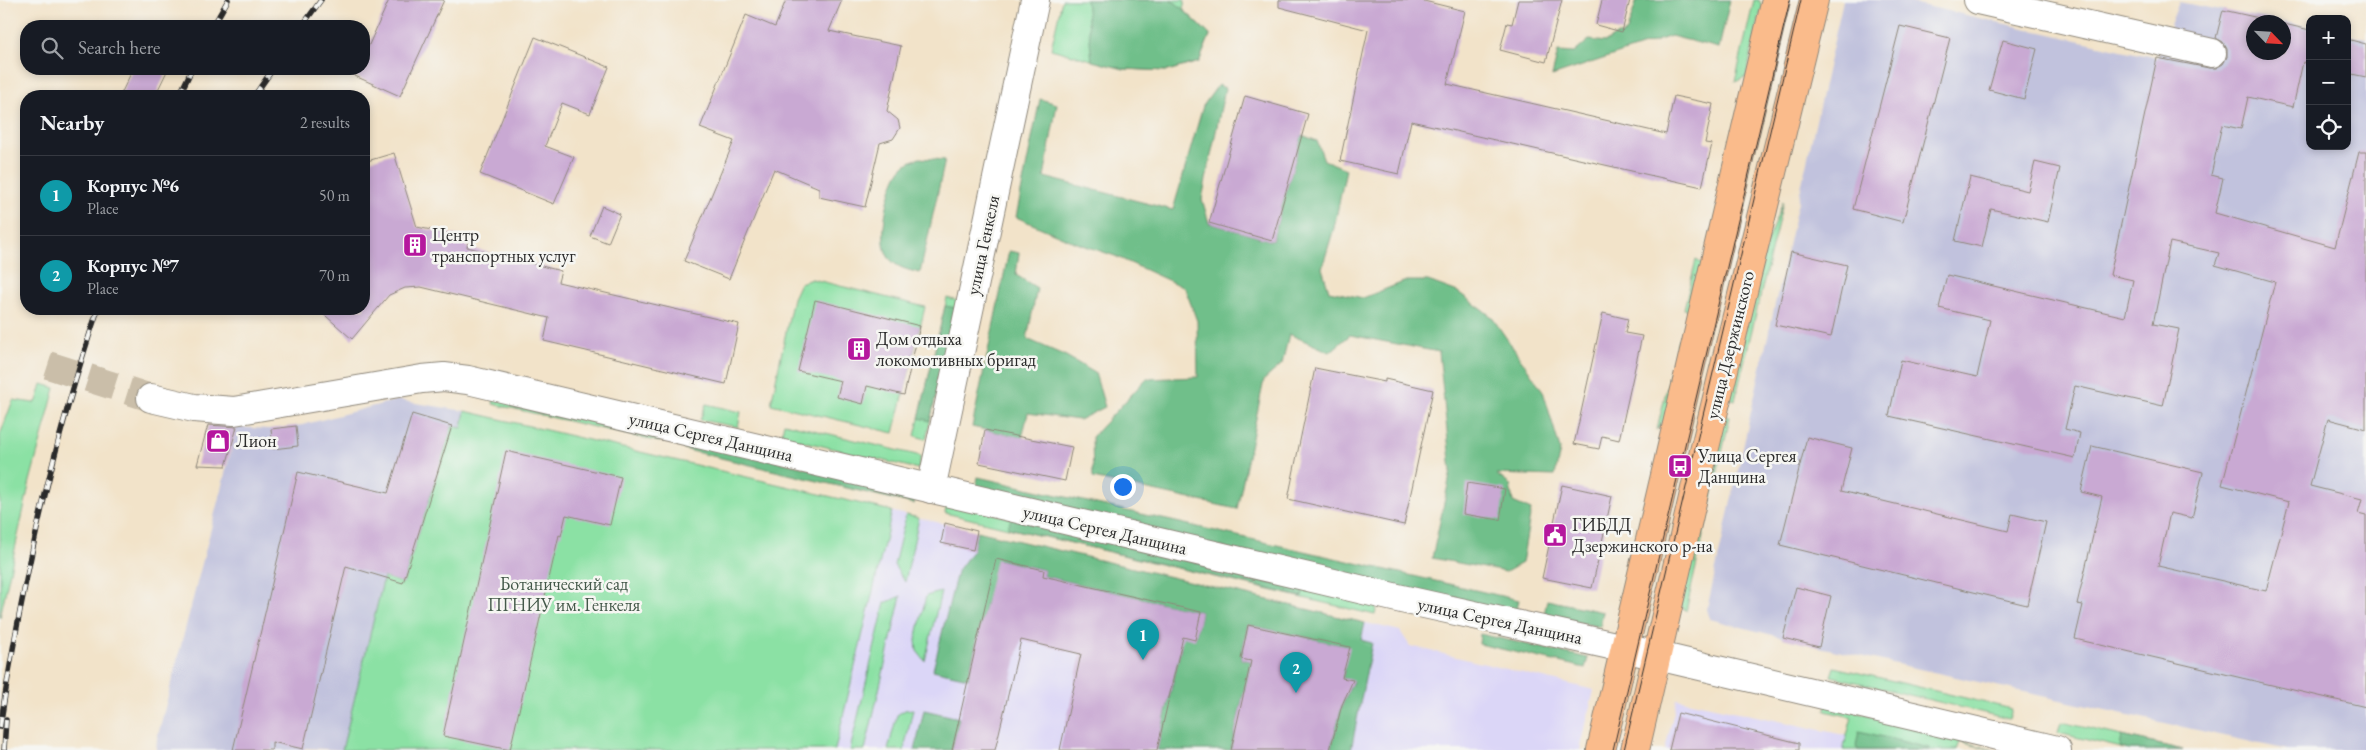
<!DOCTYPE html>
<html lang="en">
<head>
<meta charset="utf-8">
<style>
  body { margin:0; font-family:"EB Garamond",serif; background:#20242c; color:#f1f3f6 }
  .controls { position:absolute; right:15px; top:15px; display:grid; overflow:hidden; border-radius:10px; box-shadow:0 2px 8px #0003 }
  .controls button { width:45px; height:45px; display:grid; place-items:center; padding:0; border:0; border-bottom:1px solid #363941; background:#171b24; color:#f1f3f6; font:25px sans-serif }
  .compass { position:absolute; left:2246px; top:15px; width:45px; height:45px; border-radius:50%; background:#171b24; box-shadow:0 2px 8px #0003; rotate:115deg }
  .you { position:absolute; left:1122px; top:486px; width:18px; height:18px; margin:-12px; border:4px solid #fff; border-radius:50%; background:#1a73e8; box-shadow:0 0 0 8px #1a73e833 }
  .badge { display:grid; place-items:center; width:32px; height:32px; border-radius:50%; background:#0f766e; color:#fff; font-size:16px; font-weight:700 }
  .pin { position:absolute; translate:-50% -41px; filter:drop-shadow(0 1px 2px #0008) }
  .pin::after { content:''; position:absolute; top:26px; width:18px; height:15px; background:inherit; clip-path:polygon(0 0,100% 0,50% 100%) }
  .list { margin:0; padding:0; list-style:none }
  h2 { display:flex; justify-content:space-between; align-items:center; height:65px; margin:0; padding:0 20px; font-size:21px }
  h2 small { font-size:16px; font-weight:400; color:#9ea1a6 }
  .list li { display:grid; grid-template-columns:32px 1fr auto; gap:15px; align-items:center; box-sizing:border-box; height:80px; padding:0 20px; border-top:1px solid #363941 }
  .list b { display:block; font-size:19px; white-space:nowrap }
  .list p { margin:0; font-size:16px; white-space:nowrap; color:#9ea1a6 }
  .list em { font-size:16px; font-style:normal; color:#9ea1a6 }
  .icon { flex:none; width:28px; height:28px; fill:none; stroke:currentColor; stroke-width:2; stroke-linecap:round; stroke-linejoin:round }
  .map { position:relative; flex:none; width:2366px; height:750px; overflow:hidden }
  .search { position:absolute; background:#171b24; box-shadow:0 2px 8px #0003; left:20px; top:20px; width:350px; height:55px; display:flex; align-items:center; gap:12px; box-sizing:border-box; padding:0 18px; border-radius:20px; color:#9ea1a6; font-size:19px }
  .panel { position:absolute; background:#171b24; box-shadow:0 2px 8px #0003; left:20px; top:90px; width:350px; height:225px; border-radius:20px }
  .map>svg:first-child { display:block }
  .built { fill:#dbd6f7 }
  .industrial { fill:#c1c2dd; fill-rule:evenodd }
  .green { fill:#8be1a4; stroke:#5b8668 }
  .forest { fill:#70bf8a; stroke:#4e755a }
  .building { fill:#c9a9d3 }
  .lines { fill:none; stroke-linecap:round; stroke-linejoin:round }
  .minor-tunnel { stroke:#cabea9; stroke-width:28; stroke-dasharray:28 14; stroke-linecap:butt }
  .minor-casing { stroke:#8e877a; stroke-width:30 }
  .major-casing { stroke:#8e877a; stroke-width:30 }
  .minor { stroke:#fff; stroke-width:28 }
  .major { stroke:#fabb8b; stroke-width:28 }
  .tram { stroke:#2b2b2b; stroke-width:1 }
  .rail-casing { stroke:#2b2b2b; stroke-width:5.5 }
  .rail { stroke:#f6f6f2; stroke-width:4; stroke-dasharray:11; stroke-linecap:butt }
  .labels { text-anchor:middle; stroke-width:5; stroke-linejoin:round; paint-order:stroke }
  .poi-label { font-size:18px; fill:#2b2b2b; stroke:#f6f6f2; text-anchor:start }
  .street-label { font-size:18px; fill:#2b2b2b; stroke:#f6f6f2 }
  .park-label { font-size:18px; fill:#435849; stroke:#f6f6f2 }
</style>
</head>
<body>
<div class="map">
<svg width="2366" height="750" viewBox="0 0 2366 750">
  <rect width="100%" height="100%" fill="#f6f6f2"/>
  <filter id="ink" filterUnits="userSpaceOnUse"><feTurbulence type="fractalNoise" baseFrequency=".02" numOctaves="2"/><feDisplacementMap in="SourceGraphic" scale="10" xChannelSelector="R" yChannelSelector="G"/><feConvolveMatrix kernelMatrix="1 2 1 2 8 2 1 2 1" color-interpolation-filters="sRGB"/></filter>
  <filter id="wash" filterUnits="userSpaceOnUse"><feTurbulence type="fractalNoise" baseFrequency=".0096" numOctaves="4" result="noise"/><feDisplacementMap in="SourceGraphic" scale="20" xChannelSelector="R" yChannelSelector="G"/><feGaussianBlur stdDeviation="1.12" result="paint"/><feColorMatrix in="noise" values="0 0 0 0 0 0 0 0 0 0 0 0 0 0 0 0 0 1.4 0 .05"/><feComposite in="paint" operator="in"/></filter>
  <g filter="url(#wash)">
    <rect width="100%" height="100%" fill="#f2e3c9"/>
    <g class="built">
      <path d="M465,411L1400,631L1410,646L1594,690L1580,750H342L403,583L452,426L462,428Z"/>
      <path d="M1677,699L1867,740L1865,750H1665Z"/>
    </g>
    <g class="industrial">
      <path d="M1843,0H1899L2157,58L2179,2L2310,27V146H2347V34L2366,38V750H2288L1819,647L1710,619L1707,609ZM2254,22H2284V52H2254Z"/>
      <path d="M397,400L465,411L462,429L412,415L364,571L384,577L342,750L305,748L304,750H156L157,739L237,427L268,429L302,425Z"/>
    </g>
    <g class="green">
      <path d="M1062,0H1185L1183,9L1210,35L1199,62L1167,71L1124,69L1051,49Z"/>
      <path d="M1754,0H1759L1762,6L1746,77L1735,82Z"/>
      <path d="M1783,202L1735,400L1729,398L1768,239Z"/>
      <path d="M1696,260L1703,264L1693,306L1689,310L1684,309Z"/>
      <path d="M812,279L925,307L894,433L771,404L793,298L800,283Z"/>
      <path d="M947,298L958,301L926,439L915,436Z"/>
      <path d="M1678,340L1684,344L1670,412L1657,430Z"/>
      <path d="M42,384L55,388L30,481L0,617V435L13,400L34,403L37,401Z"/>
      <path d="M495,395L662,434L660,442L493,404Z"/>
      <path d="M706,404L741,412L738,427L700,420Z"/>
      <path d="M465,411L892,511L835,750H342L384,577L403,583L452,426L462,428Z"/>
      <path d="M1724,416L1730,417L1686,611L1681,606Z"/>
      <path d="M784,423L921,456L918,469L781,436Z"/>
      <path d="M947,503L1377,605L1375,615L945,513Z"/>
      <path d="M906,515L919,518L905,582L894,565Z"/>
      <path d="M941,592L925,661L917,651L916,640L926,596Z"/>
      <path d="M901,596L865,750H850L885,603Z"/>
      <path d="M1834,667L2012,709L2009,719L1831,676Z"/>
      <path d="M1826,703L1993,750L1960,742L1957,750H1843L1852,717L1825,711Z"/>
      <path d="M913,709L904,750H888L897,715L905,710Z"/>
      <path d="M2061,722L2183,750H2130L2058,733Z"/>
    </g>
    <g class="forest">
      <path d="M1086,0H1169L1176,3L1210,35L1199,62L1167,71L1124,69L1092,61Z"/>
      <path d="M1637,0H1730L1719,48L1671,36L1552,76L1558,52L1574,53L1589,40L1606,42L1616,35H1622L1627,31Z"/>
      <path d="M1218,85L1225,88L1202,199L1209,223L1272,241L1302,135L1317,141L1324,160L1346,169L1334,228L1322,268L1329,291L1363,298L1406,281H1428L1458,292L1491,316L1543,391L1560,449L1555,476L1496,474L1510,485L1513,502L1531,510L1522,563L1506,572L1432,558L1451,471L1439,352L1350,335L1330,352L1289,334L1282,364L1264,380L1237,509L1093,478L1092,437L1146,379L1198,377L1197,321L1185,288L1115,256L1074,242L1016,217L1040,99L1057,104L1044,177L1173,210L1203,106Z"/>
      <path d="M920,158L945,160L920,273C908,270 897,268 889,258C876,242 889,181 903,167C908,162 913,160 920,158Z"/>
      <path d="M1009,251L1019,253L1016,275L1037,288L1027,339L1066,356L1095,373L1105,407L1079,420L1028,413L1022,438L972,427Z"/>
      <path d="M945,306L956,308L930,421L919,418Z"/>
      <path d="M686,439L916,495L914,504L683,449Z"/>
      <path d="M978,477L1519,600L1515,615L975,490Z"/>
      <path d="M1011,518L1304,588L1302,597L1008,528Z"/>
      <path d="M977,531L1365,623L1361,640L1372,643L1351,750H1330L1342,705L1353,681L1342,678L1349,647L1248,625L1241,659L1251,661L1231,750H1157L1181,647L1178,636L1195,639L1201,612L1043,576L1044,570L997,559L968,678L933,670L957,572L973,550Z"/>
      <path d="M1547,600L1603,612L1600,627L1544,615Z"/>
      <path d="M1480,634L1588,658L1585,668L1479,644Z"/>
      <path d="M924,710L959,718L952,750H915Z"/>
      <path d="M1859,731L1929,748V750H1858L1856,746Z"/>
      <path d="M2122,736L2183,750H2130L2120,748Z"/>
    </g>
    <g id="blocks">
      <g class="building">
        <path d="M389,0H444L400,96L355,76L358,69H364V56Z"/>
        <path d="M786,0H842L829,31L901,46L887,111L898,120L900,128L893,139L880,143L865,207L819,197V188L774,169L729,279L684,261L734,141L700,128L746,15L775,27Z"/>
        <path d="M1279,0H1420L1465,11L1447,84L1666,134L1674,96L1713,104L1705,143L1712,144L1702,187L1411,121L1399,174L1340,161L1368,30L1279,7Z"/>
        <path d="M1518,0H1562L1546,62L1500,50L1507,23L1512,24Z"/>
        <path d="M1602,0H1630L1622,32L1596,25Z"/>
        <path d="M2223,10L2277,22H2254V52H2284V24L2310,30V64L2303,62L2293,107L2248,97L2241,129L2222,125L2211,175L2223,178L2215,213L2335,247L2359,152H2366V429L2328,419L2310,486L2362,499L2358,513L2366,515V707L2075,639L2083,605L2077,604L2102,497L2081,492L2092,446L2203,472L2192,518L2170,513L2158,566L2266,591L2289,502L2222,485L2275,282L2215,265L2219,253L2170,242L2153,324L2179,329L2163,406L2075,386L2065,429L2080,433L2075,458L1889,416L1901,360L1977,377L1990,320L1939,308L1947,275L2125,317L2133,280L2110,275L2157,58L2209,68H2216L2223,64L2227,57V49L2223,42L2216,38Z"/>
        <path d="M1900,26L1950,38L1903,222L1853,209Z"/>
        <path d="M535,37L609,67L590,114L562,103L545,146L574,157L554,204L480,174Z"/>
        <path d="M2347,39L2366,44V77L2347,73Z"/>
        <path d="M2003,40L2037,49L2024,99L1989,90Z"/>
        <path d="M133,69H168L155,96H120Z"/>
        <path d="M1245,96L1308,114L1272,241L1209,223Z"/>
        <path d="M394,153L417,227L469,238L467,247L561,271L558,282L739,324L726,384L544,341L549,318L421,287L405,288L389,295L352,339L318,309H364V162Z"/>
        <path d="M2035,162L2060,168L2048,222L1991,209L1982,247L1955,241L1970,177L2028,191Z"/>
        <path d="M602,206L620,214L608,243L590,236Z"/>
        <path d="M1791,252L1847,265L1831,337L1775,325Z"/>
        <path d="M815,300L920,326L904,395L867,386L863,404L837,397L841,381L798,371Z"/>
        <path d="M1603,313L1628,319L1625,333L1642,336L1619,440L1602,436L1599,449L1574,444Z"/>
        <path d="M1315,368L1385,382V379L1433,390L1404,525L1288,499Z"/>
        <path d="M412,414L452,426L403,583L346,566L303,749L272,742V750H233L298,472L388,493Z"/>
        <path d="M208,425L237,427L226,466L197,465Z"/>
        <path d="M296,426L298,446L273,449L271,429Z"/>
        <path d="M985,430L1072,447L1065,481L979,463Z"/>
        <path d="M1807,437L1852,448L1841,491L2008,531L2012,514L2046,522L2027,605L1780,545Z"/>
        <path d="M506,451L621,477L610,525L566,515L561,536L559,535L510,750L443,736Z"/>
        <path d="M1467,483L1505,489L1500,520L1463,514Z"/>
        <path d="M1562,485L1612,496L1592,588L1542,578Z"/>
        <path d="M945,523L977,531L973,550L941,543Z"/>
        <path d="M996,559L1044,570L1043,576L1201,612L1195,640L1183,637L1157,750H1060L1081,654L1021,640L995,750H952Z"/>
        <path d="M1796,587L1831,596L1819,647L1783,638Z"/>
        <path d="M1248,625L1350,647L1342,678L1353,680L1342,705L1330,750H1231L1251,661L1241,659Z"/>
        <path d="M1678,713L1799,743V750H1669Z"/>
      </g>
    </g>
  </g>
  <g filter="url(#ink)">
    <use href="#blocks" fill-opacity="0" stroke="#8e877a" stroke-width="1"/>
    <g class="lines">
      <path class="minor-tunnel" d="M48,365L151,398"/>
      <defs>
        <g id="minor">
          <path d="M1978,0L2212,53"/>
          <path d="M151,398L194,408L234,411L422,379L444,377L468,380L1406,600L1624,648L2057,750"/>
          <path d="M931,489L1035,0"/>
        </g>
        <g id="major">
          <path d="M1601,750L1776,0"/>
          <path d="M1635,750L1698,476L1814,0"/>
        </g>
      </defs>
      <use href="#minor" class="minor-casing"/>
      <use href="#major" class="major-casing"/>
      <use href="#minor" class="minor"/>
      <use href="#major" class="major"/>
      <g class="tram">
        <path d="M1613,750L1790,0"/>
        <path d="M1624,750L1801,0"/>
      </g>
      <defs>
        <g id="rail">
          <path d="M213,26L228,0"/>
          <path d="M302,26L321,0"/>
          <path d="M179,96L192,69"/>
          <path d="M254,96L273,69"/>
          <path d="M0,727C22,584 52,445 98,309"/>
          <path d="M4,750L6,720"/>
        </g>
      </defs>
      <use href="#rail" class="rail-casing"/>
      <use href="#rail" class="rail"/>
    </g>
  </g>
  <defs>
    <symbol id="building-square" viewBox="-11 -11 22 22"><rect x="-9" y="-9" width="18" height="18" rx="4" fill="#b5179e" stroke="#f6f6f2"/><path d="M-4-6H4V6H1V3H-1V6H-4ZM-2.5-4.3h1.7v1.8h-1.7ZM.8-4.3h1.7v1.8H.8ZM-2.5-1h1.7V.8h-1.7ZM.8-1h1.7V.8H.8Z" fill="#fff"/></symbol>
    <symbol id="shop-square" viewBox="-11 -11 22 22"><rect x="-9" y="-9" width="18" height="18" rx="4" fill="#b5179e" stroke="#f6f6f2"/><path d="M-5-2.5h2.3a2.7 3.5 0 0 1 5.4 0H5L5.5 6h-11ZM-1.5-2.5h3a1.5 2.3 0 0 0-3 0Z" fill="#fff"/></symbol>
    <symbol id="bus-square" viewBox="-11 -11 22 22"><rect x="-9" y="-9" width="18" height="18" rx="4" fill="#b5179e" stroke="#f6f6f2"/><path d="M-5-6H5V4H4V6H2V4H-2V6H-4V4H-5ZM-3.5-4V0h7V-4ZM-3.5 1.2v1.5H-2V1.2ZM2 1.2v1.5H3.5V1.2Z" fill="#fff"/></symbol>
    <symbol id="civic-square" viewBox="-11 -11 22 22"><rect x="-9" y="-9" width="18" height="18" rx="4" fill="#b5179e" stroke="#f6f6f2"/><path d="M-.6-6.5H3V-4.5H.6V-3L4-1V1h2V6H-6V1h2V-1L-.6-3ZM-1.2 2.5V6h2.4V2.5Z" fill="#fff"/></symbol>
  </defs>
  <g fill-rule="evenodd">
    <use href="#building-square" x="401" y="231" width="28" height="28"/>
    <use href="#building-square" x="845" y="335" width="28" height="28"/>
    <use href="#shop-square" x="204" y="427" width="28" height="28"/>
    <use href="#bus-square" x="1666" y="452" width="28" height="28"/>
    <use href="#civic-square" x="1541" y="521" width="28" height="28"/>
  </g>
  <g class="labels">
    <g class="poi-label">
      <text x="432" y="241">Центр<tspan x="432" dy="21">транспортных услуг</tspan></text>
      <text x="876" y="345">Дом отдыха<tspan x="876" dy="21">локомотивных бригад</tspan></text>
      <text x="236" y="447">Лион</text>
      <text x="1698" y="462">Улица Сергея<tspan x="1698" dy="21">Данщина</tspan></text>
      <text x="1572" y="531">ГИБДД<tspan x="1572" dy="21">Дзержинского р-на</tspan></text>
    </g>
    <g class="street-label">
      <text transform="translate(983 245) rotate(-78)" y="6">улица Генкеля</text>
      <text transform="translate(1730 345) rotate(-76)" y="6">улица Дзержинского</text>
      <text transform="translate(711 437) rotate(13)" y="6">улица Сергея Данщина</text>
      <text transform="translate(1105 530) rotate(13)" y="6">улица Сергея Данщина</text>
      <text transform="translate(1500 621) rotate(12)" y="6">улица Сергея Данщина</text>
    </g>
    <g class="park-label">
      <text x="564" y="590">Ботанический сад<tspan x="564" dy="21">ПГНИУ им. Генкеля</tspan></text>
    </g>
  </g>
</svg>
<div class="controls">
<button>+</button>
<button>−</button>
<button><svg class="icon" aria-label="locate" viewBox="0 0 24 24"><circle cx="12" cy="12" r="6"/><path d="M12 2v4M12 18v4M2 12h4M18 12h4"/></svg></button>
</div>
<svg class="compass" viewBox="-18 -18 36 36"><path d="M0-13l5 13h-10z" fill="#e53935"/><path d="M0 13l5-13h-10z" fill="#9ea1a6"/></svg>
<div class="you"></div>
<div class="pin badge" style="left:1143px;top:660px;background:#0f9aa8">1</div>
<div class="pin badge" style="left:1296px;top:693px;background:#0f9aa8">2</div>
<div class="search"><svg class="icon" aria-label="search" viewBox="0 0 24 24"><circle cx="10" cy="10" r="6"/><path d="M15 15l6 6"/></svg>Search here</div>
<section class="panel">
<h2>Nearby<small>2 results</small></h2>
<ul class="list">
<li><span class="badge" style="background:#0f9aa8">1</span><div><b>Корпус №6</b><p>Place</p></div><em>50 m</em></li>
<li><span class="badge" style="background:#0f9aa8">2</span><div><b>Корпус №7</b><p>Place</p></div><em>70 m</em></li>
</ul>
</section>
</div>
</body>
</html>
